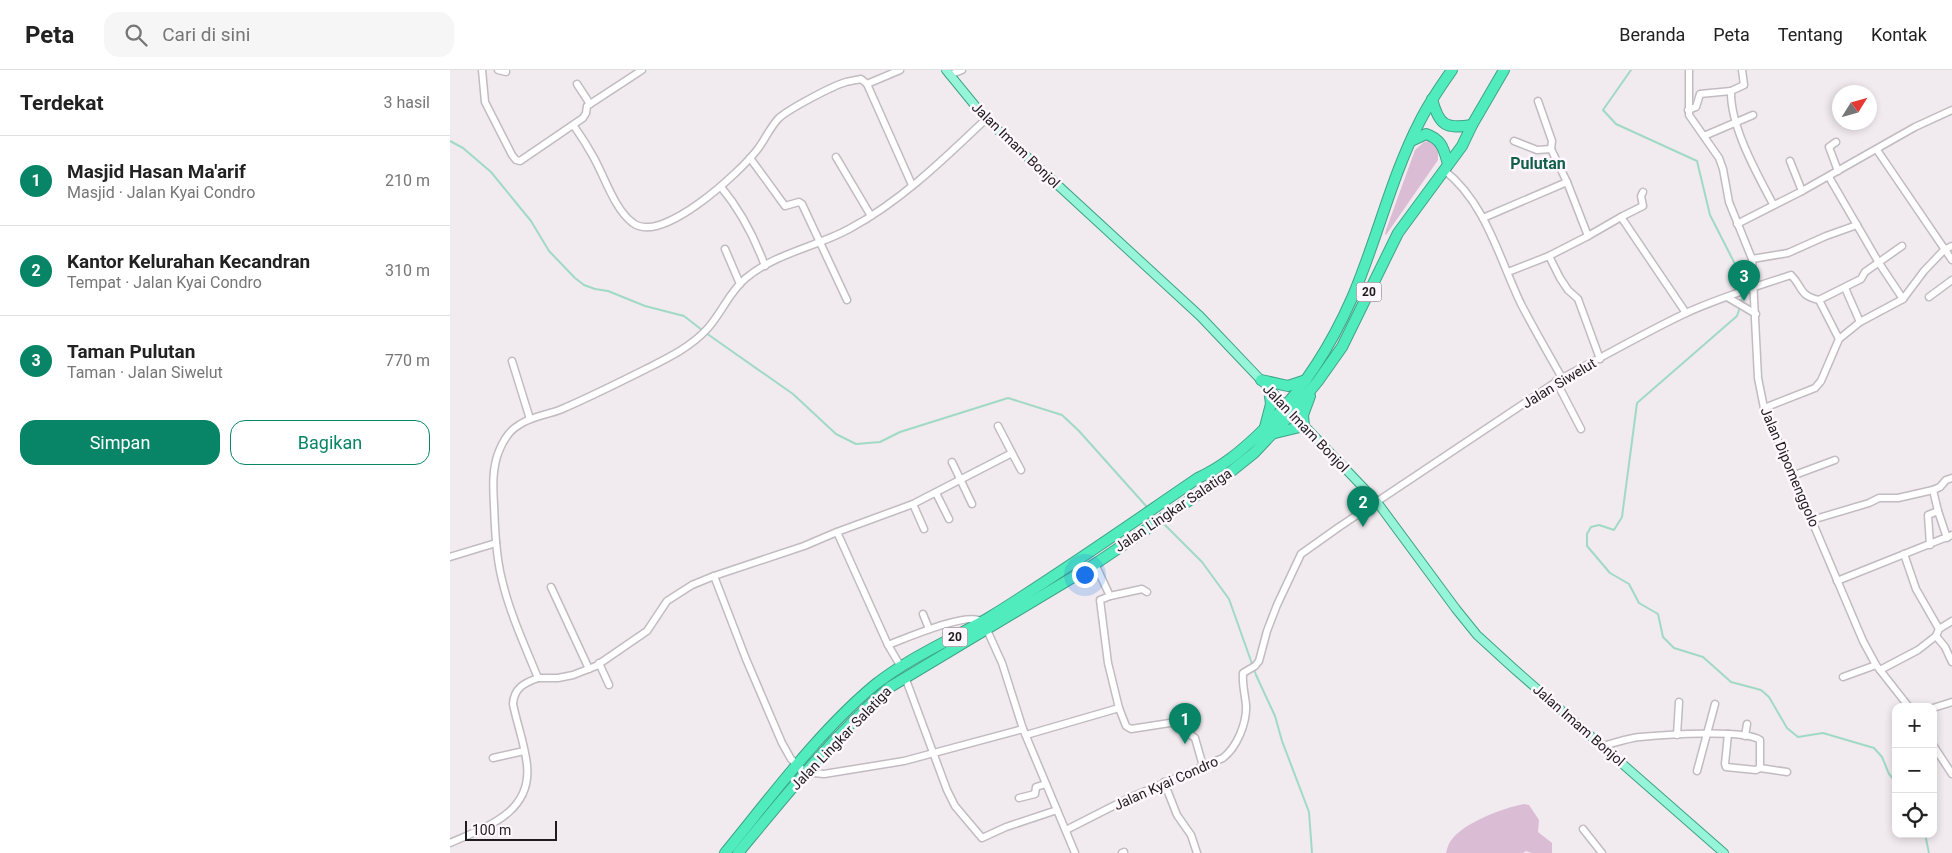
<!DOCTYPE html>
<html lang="id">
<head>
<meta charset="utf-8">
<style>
  body { margin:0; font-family:Roboto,sans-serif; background:#f6f6f6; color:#222 }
  .controls { position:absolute; right:15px; bottom:15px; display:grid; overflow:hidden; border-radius:10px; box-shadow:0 2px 8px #0003 }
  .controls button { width:45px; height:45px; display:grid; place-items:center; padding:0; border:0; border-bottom:1px solid #e0e0e0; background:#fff; color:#222; font:25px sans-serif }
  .compass { position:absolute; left:1382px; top:15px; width:45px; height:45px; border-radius:50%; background:#fff; box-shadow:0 2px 8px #0003; rotate:53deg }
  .scale { position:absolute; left:15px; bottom:12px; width:92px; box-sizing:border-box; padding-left:5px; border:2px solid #1e1c1e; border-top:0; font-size:14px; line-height:18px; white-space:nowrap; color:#1e1c1e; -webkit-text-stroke:4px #fef7fd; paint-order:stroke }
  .you { position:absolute; left:634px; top:504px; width:18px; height:18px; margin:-12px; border:4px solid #fff; border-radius:50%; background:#1a73e8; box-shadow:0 0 0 8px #1a73e833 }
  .badge { display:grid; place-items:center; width:32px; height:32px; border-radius:50%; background:#088567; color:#fff; font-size:16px; font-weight:700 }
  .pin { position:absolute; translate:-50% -41px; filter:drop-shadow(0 1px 2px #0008) }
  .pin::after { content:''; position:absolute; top:26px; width:18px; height:15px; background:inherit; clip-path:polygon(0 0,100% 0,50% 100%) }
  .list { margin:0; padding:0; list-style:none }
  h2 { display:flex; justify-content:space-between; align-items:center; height:65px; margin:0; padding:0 20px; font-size:21px }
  h2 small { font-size:16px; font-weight:400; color:#767676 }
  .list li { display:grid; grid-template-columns:32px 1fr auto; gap:15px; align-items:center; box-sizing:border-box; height:90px; padding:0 20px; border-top:1px solid #e0e0e0 }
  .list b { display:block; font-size:19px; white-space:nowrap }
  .list p { margin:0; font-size:16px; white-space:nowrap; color:#767676 }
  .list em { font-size:16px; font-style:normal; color:#767676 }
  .actions { display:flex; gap:10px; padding:15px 20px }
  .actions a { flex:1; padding:11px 0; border:1px solid #088567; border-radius:15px; text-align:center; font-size:18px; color:#088567 }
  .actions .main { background:#088567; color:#fff }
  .icon { flex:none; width:28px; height:28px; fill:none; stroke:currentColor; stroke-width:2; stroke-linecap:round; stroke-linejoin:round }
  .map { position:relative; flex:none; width:1502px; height:783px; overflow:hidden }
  header { display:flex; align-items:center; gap:30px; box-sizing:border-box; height:70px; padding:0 25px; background:#fff; border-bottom:1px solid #e0e0e0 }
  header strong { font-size:24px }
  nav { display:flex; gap:28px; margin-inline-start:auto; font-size:18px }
  .search { width:350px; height:45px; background:#f6f6f6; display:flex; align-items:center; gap:12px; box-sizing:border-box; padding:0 18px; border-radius:15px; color:#767676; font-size:19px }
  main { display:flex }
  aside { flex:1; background:#fff }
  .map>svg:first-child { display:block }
  .green { fill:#dbbcd5 }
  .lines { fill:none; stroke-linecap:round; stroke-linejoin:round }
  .stream { stroke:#a0dac4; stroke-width:2 }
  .minor-casing { stroke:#c2bbc1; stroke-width:9 }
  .major-casing { stroke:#3ea386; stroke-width:10 }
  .highway-casing { stroke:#3ea386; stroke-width:12 }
  .minor { stroke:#fff; stroke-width:6 }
  .major { stroke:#96f4d8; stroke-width:8 }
  .highway { stroke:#50ecbe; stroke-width:10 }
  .labels { text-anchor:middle; stroke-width:5; stroke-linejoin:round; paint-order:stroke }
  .shield { fill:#fef7fd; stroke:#615e61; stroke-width:1 }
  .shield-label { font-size:12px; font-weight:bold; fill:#1e1c1e }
  .street-label { font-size:14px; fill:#1e1c1e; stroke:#fef7fd }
  .quarter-label { font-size:16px; font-weight:bold; fill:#115e49; stroke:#fef7fd }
</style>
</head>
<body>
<header>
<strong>Peta</strong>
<div class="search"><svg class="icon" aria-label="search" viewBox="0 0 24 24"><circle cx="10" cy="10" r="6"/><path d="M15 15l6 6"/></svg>Cari di sini</div>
<nav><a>Beranda</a><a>Peta</a><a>Tentang</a><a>Kontak</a></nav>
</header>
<main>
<aside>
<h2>Terdekat<small>3 hasil</small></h2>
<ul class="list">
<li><span class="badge">1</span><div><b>Masjid Hasan Ma'arif</b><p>Masjid · Jalan Kyai Condro</p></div><em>210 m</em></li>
<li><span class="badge">2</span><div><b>Kantor Kelurahan Kecandran</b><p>Tempat · Jalan Kyai Condro</p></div><em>310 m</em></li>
<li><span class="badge">3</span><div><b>Taman Pulutan</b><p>Taman · Jalan Siwelut</p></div><em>770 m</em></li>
</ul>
<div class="actions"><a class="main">Simpan</a><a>Bagikan</a></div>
</aside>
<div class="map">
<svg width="1502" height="783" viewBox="0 0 1502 783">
  <rect width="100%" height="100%" fill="#f1eaef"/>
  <g class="green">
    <path d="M979,71L988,79V90L936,165L935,164L936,160L965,80L974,72Z"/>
    <path d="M1074,734L1079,735L1089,750L1088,762L1102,773V783H1082L1076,781L1073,783H996C997,779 998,775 1000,772C1012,753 1053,738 1074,734Z"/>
  </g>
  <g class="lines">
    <g class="stream">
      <path d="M1181,0L1153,40L1166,54L1247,91L1260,145L1288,200L1292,228L1291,232"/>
      <path d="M0,71L13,78L41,102L81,151L99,181L125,208L134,215L145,219L158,221L195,236L234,246L252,260"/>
      <path d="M1290,237L1287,246L1187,333L1172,447L1164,460L1149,455L1141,457L1137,464V476L1160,503L1179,514L1189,533L1208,544L1213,567L1224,578L1253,587L1281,612L1311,620L1319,627L1337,658L1348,667L1373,663L1424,678L1432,687L1439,704L1446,712"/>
      <path d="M256,263L343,324L386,364L406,374L430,372L450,362L558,328L612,345L629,361L697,437"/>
      <path d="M713,453L752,492L779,529L806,605L825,646L832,671L859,742L862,783"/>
      <path d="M1475,764L1479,783"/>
    </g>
    <defs>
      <g id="minor">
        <path d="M32,0L35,32L62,85L66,90L70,91L133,48L136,43L137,36L192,0"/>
        <path d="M48,0L56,2"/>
        <path d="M1239,0V45L1269,88L1273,99L1279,132L1302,189L1308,308L1314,338L1413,571L1426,595L1459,637"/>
        <path d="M1292,0L1294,15L1281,21C1280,56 1307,104 1323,134"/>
        <path d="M499,5L512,0"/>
        <path d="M127,14L140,34"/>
        <path d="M417,14L462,115"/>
        <path d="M1088,31L1102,71L1101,79L1117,112L1138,166L1171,147L1236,243"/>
        <path d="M1238,40L1246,37L1250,24L1281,21"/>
        <path d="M124,56C131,66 138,77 144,88C155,108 165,140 183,153C212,175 290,102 307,80C315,70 320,57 329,48C339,39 382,16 396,12C400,11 406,10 411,9L417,14L450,0"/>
        <path d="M1254,66L1303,45"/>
        <path d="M1064,71L1087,80L1101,79"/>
        <path d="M1386,72L1379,77L1388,101"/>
        <path d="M1427,80L1502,190"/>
        <path d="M386,87L421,146"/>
        <path d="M300,88L335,136L349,132L352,134L397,230"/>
        <path d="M1340,91L1352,121"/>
        <path d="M994,100C1036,133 1049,188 1071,234C1084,259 1098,283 1112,308"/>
        <path d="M1379,107L1429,193L1453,229"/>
        <path d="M271,117C291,141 304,166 315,196"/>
        <path d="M1171,147L1193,136L1191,126L1193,122"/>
        <path d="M1033,148L1117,112"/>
        <path d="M1287,154L1352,121L1465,57L1502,40"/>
        <path d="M275,179L290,214"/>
        <path d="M1099,186L1110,208L1118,220L1128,229L1150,289"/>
        <path d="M1302,189L1338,183L1376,166L1407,155"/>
        <path d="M1058,202L1099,186L1138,166"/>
        <path d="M1395,218L1410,252"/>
        <path d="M1277,227L1306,244"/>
        <path d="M1479,227L1502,210"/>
        <path d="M1369,230L1411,209L1415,202L1452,176"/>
        <path d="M62,291L80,349"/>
        <path d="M1106,311L1131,359"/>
        <path d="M1314,338L1365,318L1371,311L1389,269L1410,252L1453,229L1474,201L1494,180L1502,176"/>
        <path d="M562,383L571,400"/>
        <path d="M502,392L522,434"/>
        <path d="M1342,406L1385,390"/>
        <path d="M1483,420L1488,441L1497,468"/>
        <path d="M486,423L499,449"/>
        <path d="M463,434L474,459"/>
        <path d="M1362,450L1419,433L1429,428H1448L1483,420L1490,417L1496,410L1502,408"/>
        <path d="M387,462L463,434L562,383L548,356"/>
        <path d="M1480,475L1478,445L1488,441"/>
        <path d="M1454,484L1466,519L1489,559"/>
        <path d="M0,487L46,473"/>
        <path d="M645,494L660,526"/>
        <path d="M264,506L354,476L387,462L438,575L451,597"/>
        <path d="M1387,511L1502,465"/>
        <path d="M101,517L139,599"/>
        <path d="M473,544L479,559"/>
        <path d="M537,560L552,593L573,659L625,783"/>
        <path d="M1486,566L1495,577L1502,592"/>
        <path d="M438,575C454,569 520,540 532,552"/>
        <path d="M149,593L159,615"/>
        <path d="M1430,600L1468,580L1486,566L1489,559L1502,551"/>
        <path d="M455,607L497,720L505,736L532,768L556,757L607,740"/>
        <path d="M1393,607L1426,595"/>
        <path d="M88,608H108L123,605L146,596L197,561L217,531L242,515L264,506L296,589L332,673L341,689L355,702L374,704L454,691L573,659"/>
        <path d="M669,638L658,593L650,530L660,526L692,519L697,522"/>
        <path d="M1483,638L1502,632"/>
        <path d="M1278,664L1275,694L1276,697L1306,700L1310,698L1337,702"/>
        <path d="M576,665L669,638L676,656L681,659L726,652L731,654L738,663L745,668L753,696"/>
        <path d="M1227,665L1229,632"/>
        <path d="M1295,666L1297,654"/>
        <path d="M1483,675L1502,704"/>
        <path d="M1152,676C1165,673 1178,668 1190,667C1213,665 1294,659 1310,670V698"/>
        <path d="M43,688L74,681"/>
        <path d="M1247,701L1265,634"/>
        <path d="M714,712L727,745L741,765L747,783"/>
        <path d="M569,728L585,724L586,717L596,714"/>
        <path d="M1133,759L1152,783"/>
        <path d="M616,760L677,729L773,688C787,677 797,653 796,635C795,624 792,614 793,603L805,596L809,591L817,561L827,535L851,484L889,457L1112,308C1153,287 1192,264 1234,244C1268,228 1305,217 1341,205C1353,217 1349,226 1369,230L1389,269"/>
        <path d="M0,773C36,757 82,743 77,695C75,675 67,654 63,634C64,618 74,613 88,608C75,576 60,544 52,510C46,486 45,460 44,435C43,417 42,398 49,381C53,371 60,360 69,355C82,346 98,345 112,339C140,327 168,313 196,299C218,288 241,277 258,258C272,242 280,221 296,208C326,183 366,177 399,159C450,132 494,89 536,49"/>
        <path d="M672,783L674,782"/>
      </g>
      <path id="major" d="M496,0L536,49L750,246L927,432L1006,539L1027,565L1062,597L1274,783"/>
      <g id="highway">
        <path d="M982,29C989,56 996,59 1022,55"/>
        <path d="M961,71L976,64C992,69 994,80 998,94"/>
        <path d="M811,310L838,316L856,310"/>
        <path d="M815,357L821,334L819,319"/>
        <path d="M825,363L854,356L853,345L860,326"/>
        <path d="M275,783C321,727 370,660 426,614C460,587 503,569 540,547C611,503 679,455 748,408C772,397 790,382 809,364C849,326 880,278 902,228C927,170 941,107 970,51C979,33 990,17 1002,0"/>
        <path d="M288,783C336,725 383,666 440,617L645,494L774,407L804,383L842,343L868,311L892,277L948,163L1012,76L1022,55L1054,0"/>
      </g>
    </defs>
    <use href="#minor" class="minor-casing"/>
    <use href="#major" class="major-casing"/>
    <use href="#highway" class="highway-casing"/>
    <use href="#minor" class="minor"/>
    <use href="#major" class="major"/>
    <use href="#highway" class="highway"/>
  </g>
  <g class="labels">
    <g class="shield">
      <rect x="906.5" y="212.5" width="25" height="19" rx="4"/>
      <rect x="492.5" y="557.5" width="25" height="19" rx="4"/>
    </g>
    <g class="shield-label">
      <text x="919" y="226">20</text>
      <text x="505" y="571">20</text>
    </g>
    <g class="street-label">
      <text transform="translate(566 75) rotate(44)" y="5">Jalan Imam Bonjol</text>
      <text transform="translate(1109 313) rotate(-31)" y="5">Jalan Siwelut</text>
      <text transform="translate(856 358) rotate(46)" y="5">Jalan Imam Bonjol</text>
      <text transform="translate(1340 397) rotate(67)" y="5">Jalan Dipomenggolo</text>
      <text transform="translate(723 440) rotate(-34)" y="5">Jalan Lingkar Salatiga</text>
      <text transform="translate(1129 655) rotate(41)" y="5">Jalan Imam Bonjol</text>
      <text transform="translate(391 668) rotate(-46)" y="5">Jalan Lingkar Salatiga</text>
      <text transform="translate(716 713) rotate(-24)" y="5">Jalan Kyai Condro</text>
    </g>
    <g class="quarter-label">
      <text x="1088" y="99">Pulutan</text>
    </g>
  </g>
</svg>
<div class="controls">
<button>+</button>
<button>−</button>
<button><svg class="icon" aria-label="locate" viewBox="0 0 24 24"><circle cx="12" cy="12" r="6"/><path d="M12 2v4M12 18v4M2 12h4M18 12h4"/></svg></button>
</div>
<svg class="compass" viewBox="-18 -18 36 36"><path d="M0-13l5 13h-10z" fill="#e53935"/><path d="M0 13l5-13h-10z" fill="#767676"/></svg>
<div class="scale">100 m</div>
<div class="you"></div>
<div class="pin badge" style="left:735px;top:674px">1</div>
<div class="pin badge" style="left:913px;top:457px">2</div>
<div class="pin badge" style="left:1294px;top:231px">3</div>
</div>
</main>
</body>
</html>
